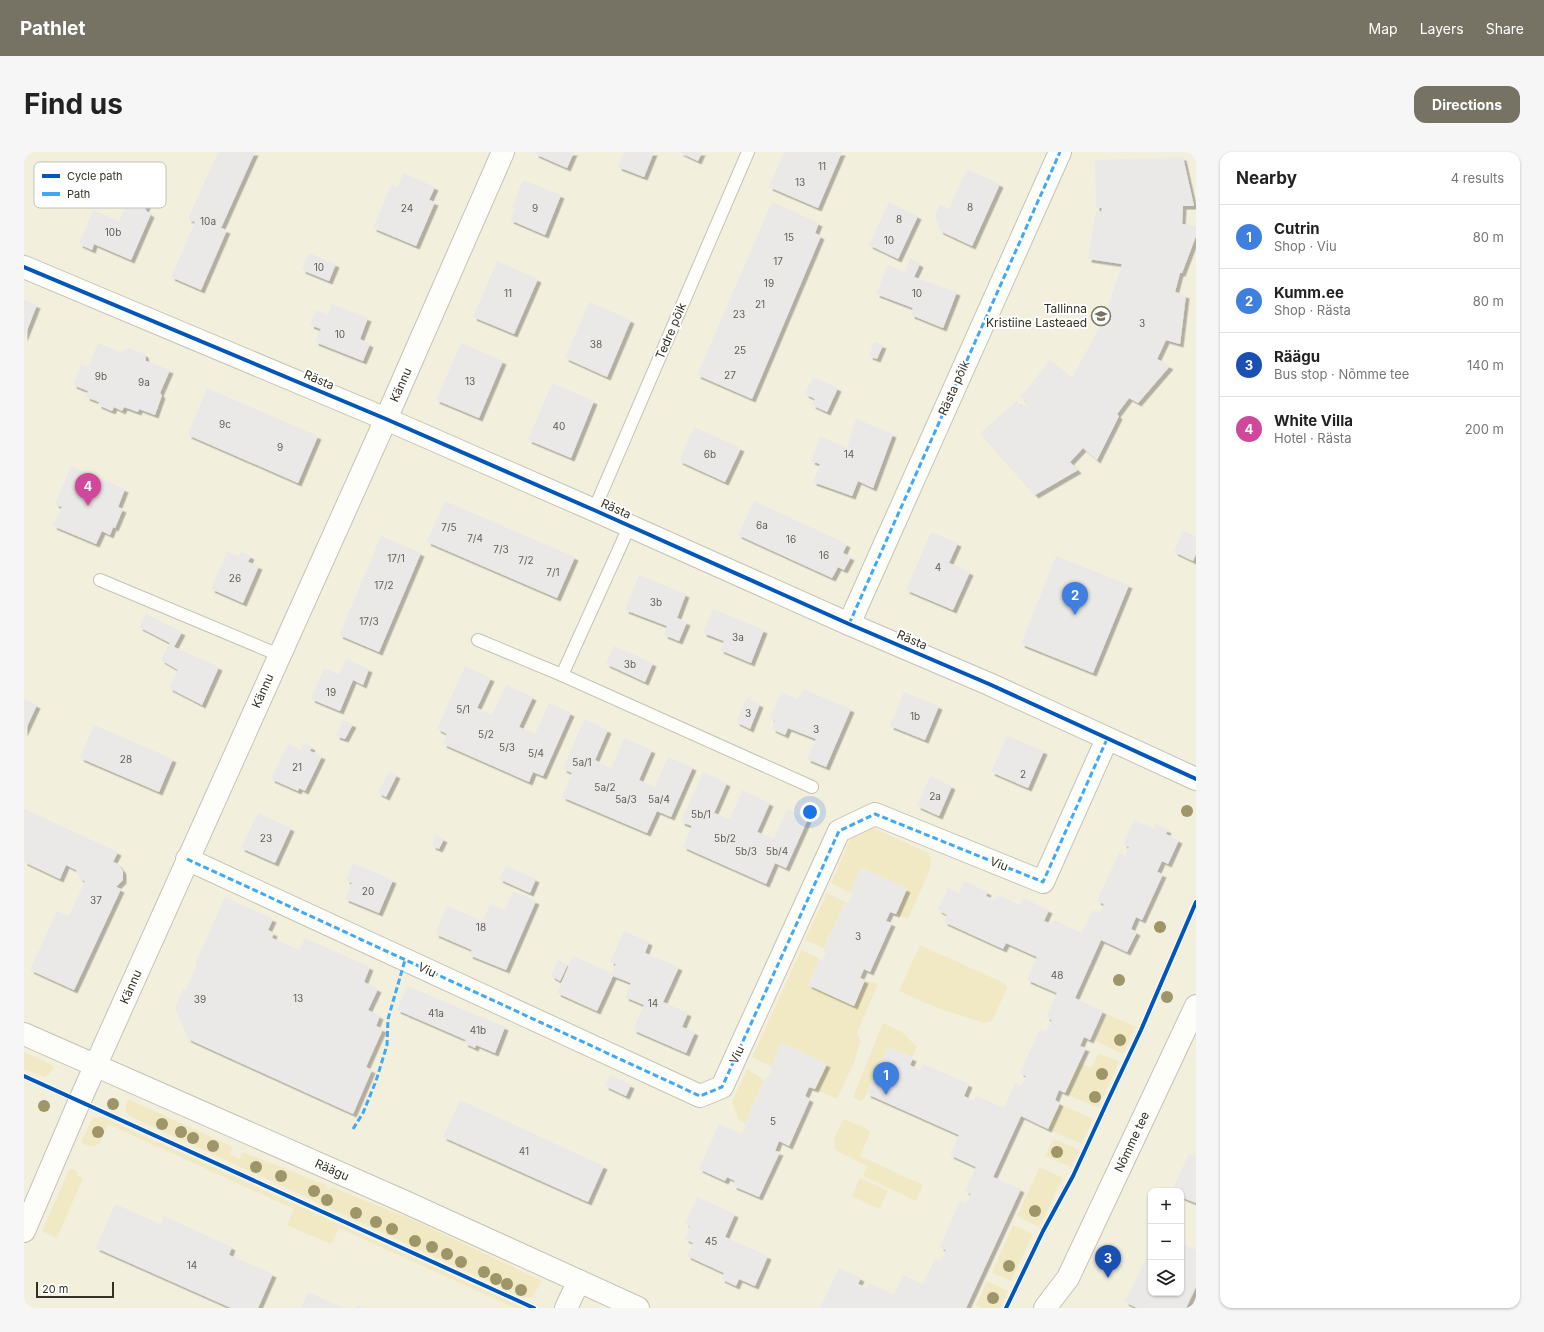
<!DOCTYPE html>
<html lang="en">
<head>
<meta charset="utf-8">
<style>
  body { margin:0; font-family:Inter,sans-serif; background:#f6f6f6; color:#222 }
  .controls { position:absolute; right:12px; bottom:12px; display:grid; overflow:hidden; border-radius:8px; box-shadow:0 1px 3px #0004 }
  .controls button { width:36px; height:36px; display:grid; place-items:center; padding:0; border:0; border-bottom:1px solid #e0e0e0; background:#fff; color:#222; font:20px sans-serif }
  .scale { position:absolute; left:12px; bottom:10px; width:78px; box-sizing:border-box; padding-left:4px; border:2px solid #333024; border-top:0; font-size:11px; line-height:14px; white-space:nowrap; color:#333024; -webkit-text-stroke:3px #fff; paint-order:stroke }
  .you { position:absolute; left:786px; top:660px; width:14px; height:14px; margin:-10px; border:3px solid #fff; border-radius:50%; background:#1a73e8; box-shadow:0 0 0 6px #1a73e833 }
  .badge { display:grid; place-items:center; width:26px; height:26px; border-radius:50%; background:#767365; color:#fff; font-size:13px; font-weight:700 }
  .pin { position:absolute; translate:-50% -33px; filter:drop-shadow(0 1px 2px #0008) }
  .pin::after { content:''; position:absolute; top:21px; width:14px; height:12px; background:inherit; clip-path:polygon(0 0,100% 0,50% 100%) }
  .list { margin:0; padding:0; list-style:none }
  h2 { display:flex; justify-content:space-between; align-items:center; height:52px; margin:0; padding:0 16px; font-size:17px }
  h2 small { font-size:13px; font-weight:400; color:#767676 }
  .list li { display:grid; grid-template-columns:26px 1fr auto; gap:12px; align-items:center; box-sizing:border-box; height:64px; padding:0 16px; border-top:1px solid #e0e0e0 }
  .list b { display:block; font-size:15px; white-space:nowrap }
  .list p { margin:0; font-size:13px; white-space:nowrap; color:#767676 }
  .list em { font-size:13px; font-style:normal; color:#767676 }
  .icon { flex:none; width:22px; height:22px; fill:none; stroke:currentColor; stroke-width:2; stroke-linecap:round; stroke-linejoin:round }
  .map { position:relative; flex:none; width:1172px; height:1156px; overflow:hidden; border-radius:12px }
  header { display:flex; align-items:center; gap:24px; box-sizing:border-box; height:56px; padding:0 20px; background:#767365; color:#fff }
  header strong { font-size:19px }
  nav { display:flex; gap:22px; margin-inline-start:auto; font-size:14px }
  .intro { display:flex; align-items:center; justify-content:space-between; box-sizing:border-box; height:96px; padding:0 24px }
  h1 { margin:0; font-size:28px }
  .button { padding:10px 18px; border-radius:12px; background:#767365; color:#fff; font-size:14px; font-weight:700 }
  main { display:flex; gap:24px; padding:0 24px }
  aside { flex:1; background:#fff; border-radius:12px; box-shadow:0 1px 3px #0004 }
  .map>svg:first-child { display:block }
  .green { fill:#f1e9c4 }
  .building { fill:#eae9e7; filter:url(#shadow) }
  .lines { fill:none; stroke-linecap:round; stroke-linejoin:round }
  .lane-casing { stroke:#c6c3b5; stroke-width:14 }
  .street-casing { stroke:#c6c3b5; stroke-width:24 }
  .secondary-casing { stroke:#c6c3b5; stroke-width:24 }
  .lane { stroke:#fdfdfa; stroke-width:12 }
  .street { stroke:#fdfdfa; stroke-width:22 }
  .secondary { stroke:#fdfdfa; stroke-width:22 }
  .quiet { stroke:#3fa9f5; stroke-width:3; stroke-dasharray:6 3; stroke-linecap:butt }
  .cycleway-casing { stroke:#fff; stroke-width:6 }
  .cycleway { stroke:#0057b8; stroke-width:4 }
  .tree { fill:#9e9569 }
  .labels { text-anchor:middle; stroke-width:4; stroke-linejoin:round; paint-order:stroke }
  .number-label { font-size:10px; fill:#615e55 }
  .poi-label { font-size:12px; fill:#333024; stroke:#fff; text-anchor:end }
  .street-label { font-size:12px; fill:#333024; stroke:#fff }
  .key { fill:#fff; stroke:#c2c1bd; stroke-width:1 }
  .key-label { font-size:11px; fill:#333024 }
</style>
</head>
<body>
<header>
<strong>Pathlet</strong>
<nav><a>Map</a><a>Layers</a><a>Share</a></nav>
</header>
<div class="intro"><h1>Find us</h1><a class="button">Directions</a></div>
<main>
<div class="map">
<svg width="1172" height="1156" viewBox="0 0 1172 1156">
  <defs>
    <filter id="shadow"><feDropShadow dx="3.5" dy="3.5" stdDeviation="0" flood-color="#0004"/></filter>
  </defs>
  <rect width="100%" height="100%" fill="#f3efdd"/>
  <g class="green">
    <path d="M848,675L904,701L907,708L906,717L884,767L872,762L883,737L838,716L826,741L807,731L829,681Z"/>
    <path d="M803,741L821,750L800,796L781,788Z"/>
    <path d="M896,793L980,831L983,836L968,869L961,871L916,857L875,839Z"/>
    <path d="M777,798L796,807L784,833L830,854L841,828L854,832L833,881L836,889L831,908L813,947L791,937L802,912L758,891L747,914L728,905Z"/>
    <path d="M1083,862L1112,875L1099,902L1071,888Z"/>
    <path d="M859,871L878,880L893,895L888,905L864,895L840,947L837,949L829,945Z"/>
    <path d="M0,900L30,914L26,921L20,925L0,917Z"/>
    <path d="M1074,901L1095,910L1074,956L1041,941L1055,911L1067,916Z"/>
    <path d="M723,917L740,928L721,971L715,968L708,950Z"/>
    <path d="M104,947L209,995L206,1002L215,1007L219,1000L302,1033L304,1038L308,1035L394,1070L518,1129L508,1145H498L108,965C100,961 101,955 104,947Z"/>
    <path d="M1036,952L1069,967L1058,992L1024,977Z"/>
    <path d="M69,965H78L83,967L500,1156H491L315,1076L307,1092L263,1073L270,1057L84,972L75,992C69,995 62,995 57,990Z"/>
    <path d="M820,967L847,979L836,1004L899,1033L892,1049L839,1024L843,1014L812,998C807,988 815,976 820,967Z"/>
    <path d="M1029,987L1055,998L1047,1015L1021,1004Z"/>
    <path d="M1016,1015L1039,1026L1015,1075L993,1064Z"/>
    <path d="M50,1017L54,1021L53,1024L59,1026L33,1086L18,1079L45,1018Z"/>
    <path d="M836,1026L864,1039L855,1057L828,1044Z"/>
    <path d="M989,1073L1009,1082L987,1129L968,1120Z"/>
    <path d="M963,1129L984,1139L976,1156H958L952,1153Z"/>
  </g>
  <g class="building">
    <path d="M194,0H231L197,76L203,78L177,138L147,125L171,70L164,67Z"/>
    <path d="M512,0H550L543,16L511,2Z"/>
    <path d="M600,0H630L620,25L594,15Z"/>
    <path d="M655,0H678L674,9Z"/>
    <path d="M760,0H818L794,56L745,35Z"/>
    <path d="M1159,5L1170,54H1159L1158,72L1172,74V84L1158,121H1156L1151,140L1162,143L1156,192L1142,188L1133,207L1146,214L1114,251L1105,246L1093,262L1095,264L1073,308L1059,296L1046,310L1054,318L1011,343L956,281L993,249L998,255L1003,250L997,245L1026,208L1048,226L1080,167L1098,112L1064,107L1072,59L1077,60L1078,56H1072L1071,8Z"/>
    <path d="M943,17L976,32L948,94L916,79L911,63L916,52L925,57Z"/>
    <path d="M379,21L411,35L405,48L411,50L392,94L349,76L367,33L374,35Z"/>
    <path d="M499,28L537,43L521,83L486,68L491,57L488,55Z"/>
    <path d="M111,33L128,41L121,58L127,62L107,108L70,92L68,98L55,92L69,58L95,69Z"/>
    <path d="M748,50L795,71L791,81L797,84L728,247L673,223Z"/>
    <path d="M865,50L894,64L874,107L845,93Z"/>
    <path d="M285,101L312,112L305,129L278,118Z"/>
    <path d="M886,106L896,112L890,125L933,140L919,176L887,163L889,156L852,142L864,113L882,120Z"/>
    <path d="M473,109L514,127L490,182L449,165Z"/>
    <path d="M0,148L13,153L0,186Z"/>
    <path d="M565,150L607,168L583,225L541,206Z"/>
    <path d="M308,152L344,166L336,187L346,192L339,209L291,190L297,177L286,173L292,158L304,163Z"/>
    <path d="M850,190L859,193L853,207L845,204Z"/>
    <path d="M74,191L97,200L104,196L121,202L122,209L146,218L136,241L138,243L131,263L115,257L114,260L100,255L98,259L90,255L88,259L74,253L75,250L62,245L64,239L49,233L57,212L64,215Z"/>
    <path d="M437,191L479,209L455,266L412,248Z"/>
    <path d="M789,225L814,236L803,260L788,253L791,247L781,242Z"/>
    <path d="M528,231L570,249L547,306L504,288Z"/>
    <path d="M183,236L294,284L274,331L164,283Z"/>
    <path d="M832,267L869,282L849,336L834,329L828,344L789,330L796,312L787,309L796,284L823,296Z"/>
    <path d="M670,275L717,296L701,330L655,309Z"/>
    <path d="M47,314L101,337L94,355L99,357L91,376L89,375L86,383L78,379L72,392L29,374L38,355L31,352Z"/>
    <path d="M421,349L551,405L533,446L403,390Z"/>
    <path d="M730,349L823,392L819,401L827,405L820,418L814,415L808,426L714,383Z"/>
    <path d="M1159,379L1172,384V402L1169,409L1150,400Z"/>
    <path d="M907,380L934,391L925,411L946,420L929,458L882,438Z"/>
    <path d="M357,384L397,401L355,500L315,483Z"/>
    <path d="M203,400L215,404L217,400L227,404L224,410L235,414L219,451L187,437Z"/>
    <path d="M1032,404L1105,433L1069,521L997,492Z"/>
    <path d="M615,423L662,442L653,466L663,470L655,489L640,483L643,474L601,458Z"/>
    <path d="M689,457L740,478L727,511L696,498L700,489L679,481Z"/>
    <path d="M122,462L158,480L150,495L195,515L178,553L145,536L154,518L137,508L146,491L115,475Z"/>
    <path d="M590,494L629,511L621,530L582,512Z"/>
    <path d="M322,507L345,517L339,533L329,528L316,559L287,547L300,516L315,522Z"/>
    <path d="M441,514L467,526L453,556L458,558L468,563L482,533L509,545L495,575L511,582L525,551L547,561L519,624L509,620L505,630L419,592L423,582L413,577Z"/>
    <path d="M779,537L827,557L802,615L783,607L792,587L764,576L761,583L748,577L751,569L746,566L757,540L774,547Z"/>
    <path d="M880,540L915,554L901,588L866,574Z"/>
    <path d="M723,546L736,552L726,577L712,570Z"/>
    <path d="M0,547L13,553L0,581Z"/>
    <path d="M560,567L584,578L571,608L587,616L600,586L628,598L615,628L631,635L644,605L669,615L647,665L633,659L623,681L538,645L548,621L539,617Z"/>
    <path d="M319,568L329,572L321,587L312,584Z"/>
    <path d="M70,573L149,607L135,640L56,606Z"/>
    <path d="M983,584L1020,599L1004,636L967,620Z"/>
    <path d="M280,591L288,595L286,599L298,604L281,639L275,636L274,639L247,627L264,592L277,598Z"/>
    <path d="M365,619L373,623L362,645L354,641Z"/>
    <path d="M679,620L703,631L690,661L706,667L718,638L746,651L733,680L750,687L763,657L784,667L762,716L751,711L742,732L659,695L668,674L657,670Z"/>
    <path d="M906,624L928,634L915,664L893,654Z"/>
    <path d="M0,657L94,700L89,710L94,712L99,719V728L92,735L97,737L50,838L6,818L33,759L45,764L61,729L56,727L52,718L42,713L36,727L0,710Z"/>
    <path d="M234,661L267,676L251,711L217,696Z"/>
    <path d="M1110,668L1130,677L1132,672L1144,678L1142,682L1155,688L1144,712L1138,709L1133,720L1139,722L1118,768L1112,765L1107,777L1113,780L1103,800L1077,788L1051,846L1079,859L1066,888L1060,885L1056,894L1062,896L1041,941L1035,938L1031,948L1036,951L1024,977L997,964L969,1025L997,1037L942,1156H796L815,1116L837,1126L834,1132L839,1134L842,1136L845,1131L870,1143L879,1123L899,1132L911,1107L917,1109L922,1098L916,1095L936,1049L942,1052L947,1042L941,1039L952,1015L926,1003L935,983L843,942L864,895L889,906L886,913L896,918L899,912L945,932L940,944L950,949L952,944L980,956L991,931L997,934L1002,924L996,921L1016,877L1022,879L1028,868L1022,865L1033,841L1003,828L1013,805L982,791L979,797L920,770L923,763L914,758L924,736L935,741L940,729L964,740L962,744L971,748L974,743L996,753L999,746L1025,758L1020,769L1028,772L1030,768L1058,781L1068,758L1076,761L1080,752L1073,749L1095,701L1101,704L1105,695L1099,692Z"/>
    <path d="M412,683L420,687L415,697L408,694Z"/>
    <path d="M329,711L369,728L355,761L321,747L328,731L322,728Z"/>
    <path d="M482,714L512,727L506,741L475,727Z"/>
    <path d="M837,716L883,737L872,762L866,760L862,769L868,771L846,820L840,817L836,826L841,828L830,854L784,833L796,807L798,808L802,800L799,799L821,750L824,751L829,742L826,741Z"/>
    <path d="M489,739L512,749L482,818L445,803L448,798L411,782L423,754L459,769L466,752L481,758Z"/>
    <path d="M201,745L249,767L244,778L250,781L248,786L275,798L281,786L346,815L340,830L354,837L344,858L356,864L352,874L359,877L342,915L348,918L329,962L164,887L151,856L159,837L162,838L173,813L171,812Z"/>
    <path d="M600,779L625,790L621,801L655,815L639,850L664,861L658,875L671,880L662,901L609,878L620,853L601,845L607,831L589,824L573,859L533,841L549,804L588,821L592,812L586,810Z"/>
    <path d="M534,808L544,812L536,829L527,824Z"/>
    <path d="M383,834L481,875L471,901L452,893L451,896L440,891L442,888L373,858Z"/>
    <path d="M757,891L803,912L791,937L785,935L781,944L786,947L765,994L755,989L751,999L756,1000L735,1045L709,1034L711,1029L703,1025L701,1029L675,1017L695,972L718,982L722,975L720,974L742,925L744,926L748,917L746,916Z"/>
    <path d="M586,923L607,933L602,944L581,934Z"/>
    <path d="M436,948L580,1014L564,1050L419,985Z"/>
    <path d="M1165,1001L1172,1004V1051L1157,1045V1039H1148Z"/>
    <path d="M673,1045L711,1062L701,1085L744,1104L731,1134L715,1127L712,1134L697,1127L700,1121L663,1104L669,1091L661,1087L666,1074L661,1072Z"/>
    <path d="M91,1052L137,1072L140,1064L208,1095L205,1103L249,1122L234,1156H207L72,1096Z"/>
    <path d="M1159,1092L1172,1098V1135L1162,1156H1113L1101,1150L1127,1096V1141H1157V1096Z"/>
    <path d="M284,1140L320,1156H277Z"/>
    <path d="M333,1153L340,1156H331Z"/>
  </g>
  <g class="lines">
    <defs>
      <g id="lane">
        <path d="M570,358L724,0"/>
        <path d="M606,373L538,523L788,635"/>
        <path d="M76,428L255,503"/>
        <path d="M454,488L538,523"/>
      </g>
      <g id="street">
        <path d="M0,115L362,267L570,358L825,472L965,532L1172,627"/>
        <path d="M825,472L1036,0"/>
        <path d="M163,707L676,944L698,935L815,679L851,662L1019,730L1083,587"/>
        <path d="M0,882L379,1049L614,1156"/>
        <path d="M0,1079L56,948L362,267L479,0"/>
        <path d="M542,1156L555,1129"/>
      </g>
      <path id="secondary" d="M1021,1156L1044,1126L1172,854"/>
    </defs>
    <use href="#lane" class="lane-casing"/>
    <use href="#street" class="street-casing"/>
    <use href="#secondary" class="secondary-casing"/>
    <use href="#lane" class="lane"/>
    <use href="#street" class="street"/>
    <use href="#secondary" class="secondary"/>
    <g class="quiet">
      <path d="M825,472L1036,0"/>
      <path d="M163,707L676,944L698,935L815,679L851,662L1019,730L1083,587"/>
      <path d="M329,977L339,961L352,929L363,893L364,867L381,808"/>
    </g>
    <defs>
      <g id="cycleway">
        <path d="M0,115L362,267L570,358L825,472L965,532L1172,627"/>
        <path d="M0,924L510,1156"/>
        <path d="M982,1156L1019,1079L1049,1024L1084,948L1117,878L1172,750"/>
      </g>
    </defs>
    <use href="#cycleway" class="cycleway-casing"/>
    <use href="#cycleway" class="cycleway"/>
  </g>
  <g class="tree">
    <circle cx="1163" cy="659" r="6"/>
    <circle cx="1136" cy="775" r="6"/>
    <circle cx="1095" cy="828" r="6"/>
    <circle cx="1143" cy="845" r="6"/>
    <circle cx="1096" cy="888" r="6"/>
    <circle cx="1078" cy="922" r="6"/>
    <circle cx="1071" cy="945" r="6"/>
    <circle cx="89" cy="952" r="6"/>
    <circle cx="20" cy="954" r="6"/>
    <circle cx="138" cy="972" r="6"/>
    <circle cx="74" cy="980" r="6"/>
    <circle cx="157" cy="980" r="6"/>
    <circle cx="169" cy="986" r="6"/>
    <circle cx="189" cy="994" r="6"/>
    <circle cx="1033" cy="1000" r="6"/>
    <circle cx="232" cy="1015" r="6"/>
    <circle cx="257" cy="1024" r="6"/>
    <circle cx="290" cy="1039" r="6"/>
    <circle cx="303" cy="1048" r="6"/>
    <circle cx="1011" cy="1059" r="6"/>
    <circle cx="332" cy="1061" r="6"/>
    <circle cx="352" cy="1070" r="6"/>
    <circle cx="368" cy="1077" r="6"/>
    <circle cx="391" cy="1089" r="6"/>
    <circle cx="408" cy="1095" r="6"/>
    <circle cx="423" cy="1102" r="6"/>
    <circle cx="437" cy="1110" r="6"/>
    <circle cx="985" cy="1114" r="6"/>
    <circle cx="460" cy="1120" r="6"/>
    <circle cx="472" cy="1127" r="6"/>
    <circle cx="483" cy="1132" r="6"/>
    <circle cx="497" cy="1138" r="6"/>
    <circle cx="969" cy="1146" r="6"/>
  </g>
  <defs>
    <symbol id="school-ring" viewBox="-11 -11 22 22"><circle r="9.5" fill="#fff" stroke="#767365" stroke-width="1.5"/><path d="M0-5L7-2L0 1L-7-2ZM-4 1L0 2.5L4 1V4Q0 6-4 4Z" fill="#767365"/></symbol>
  </defs>
  <g fill-rule="evenodd">
    <use href="#school-ring" x="1066" y="153" width="22" height="22"/>
  </g>
  <g class="labels">
    <g class="number-label">
      <text x="798" y="18">11</text>
      <text x="776" y="34">13</text>
      <text x="946" y="59">8</text>
      <text x="383" y="60">24</text>
      <text x="511" y="60">9</text>
      <text x="875" y="71">8</text>
      <text x="184" y="73">10a</text>
      <text x="89" y="84">10b</text>
      <text x="765" y="89">15</text>
      <text x="865" y="92">10</text>
      <text x="754" y="113">17</text>
      <text x="295" y="119">10</text>
      <text x="745" y="135">19</text>
      <text x="484" y="145">11</text>
      <text x="893" y="145">10</text>
      <text x="736" y="156">21</text>
      <text x="715" y="166">23</text>
      <text x="1118" y="175">3</text>
      <text x="316" y="186">10</text>
      <text x="572" y="196">38</text>
      <text x="716" y="202">25</text>
      <text x="706" y="227">27</text>
      <text x="77" y="228">9b</text>
      <text x="446" y="233">13</text>
      <text x="120" y="234">9a</text>
      <text x="201" y="276">9c</text>
      <text x="535" y="278">40</text>
      <text x="256" y="299">9</text>
      <text x="686" y="306">6b</text>
      <text x="825" y="306">14</text>
      <text x="738" y="377">6a</text>
      <text x="425" y="379">7/5</text>
      <text x="451" y="390">7/4</text>
      <text x="767" y="391">16</text>
      <text x="477" y="401">7/3</text>
      <text x="800" y="407">16</text>
      <text x="372" y="410">17/1</text>
      <text x="502" y="412">7/2</text>
      <text x="914" y="419">4</text>
      <text x="529" y="424">7/1</text>
      <text x="211" y="430">26</text>
      <text x="360" y="437">17/2</text>
      <text x="632" y="454">3b</text>
      <text x="345" y="473">17/3</text>
      <text x="714" y="489">3a</text>
      <text x="606" y="516">3b</text>
      <text x="307" y="544">19</text>
      <text x="439" y="561">5/1</text>
      <text x="724" y="565">3</text>
      <text x="891" y="568">1b</text>
      <text x="792" y="581">3</text>
      <text x="462" y="586">5/2</text>
      <text x="483" y="599">5/3</text>
      <text x="512" y="605">5/4</text>
      <text x="102" y="611">28</text>
      <text x="558" y="614">5a/1</text>
      <text x="273" y="619">21</text>
      <text x="999" y="626">2</text>
      <text x="581" y="639">5a/2</text>
      <text x="911" y="648">2a</text>
      <text x="602" y="651">5a/3</text>
      <text x="635" y="651">5a/4</text>
      <text x="677" y="666">5b/1</text>
      <text x="242" y="690">23</text>
      <text x="701" y="690">5b/2</text>
      <text x="722" y="703">5b/3</text>
      <text x="753" y="703">5b/4</text>
      <text x="344" y="743">20</text>
      <text x="72" y="752">37</text>
      <text x="457" y="779">18</text>
      <text x="834" y="788">3</text>
      <text x="1033" y="827">48</text>
      <text x="274" y="850">13</text>
      <text x="176" y="851">39</text>
      <text x="629" y="855">14</text>
      <text x="412" y="865">41a</text>
      <text x="454" y="882">41b</text>
      <text x="749" y="973">5</text>
      <text x="500" y="1003">41</text>
      <text x="687" y="1093">45</text>
      <text x="168" y="1117">14</text>
    </g>
    <g class="poi-label">
      <text x="1063" y="161">Tallinna<tspan x="1063" dy="14">Kristiine Lasteaed</tspan></text>
    </g>
    <g class="street-label">
      <text transform="translate(647 179) rotate(-67)" y="4">Tedre põik</text>
      <text transform="translate(295 228) rotate(23)" y="4">Rästa</text>
      <text transform="translate(377 233) rotate(-66)" y="4">Kännu</text>
      <text transform="translate(930 236) rotate(-66)" y="4">Rästa põik</text>
      <text transform="translate(592 357) rotate(24)" y="4">Rästa</text>
      <text transform="translate(888 488) rotate(23)" y="4">Rästa</text>
      <text transform="translate(239 539) rotate(-66)" y="4">Kännu</text>
      <text transform="translate(975 712) rotate(21)" y="4">Viu</text>
      <text transform="translate(403 818) rotate(25)" y="4">Viu</text>
      <text transform="translate(107 835) rotate(-66)" y="4">Kännu</text>
      <text transform="translate(713 903) rotate(-65)" y="4">Viu</text>
      <text transform="translate(1108 990) rotate(-65)" y="4">Nõmme tee</text>
      <text transform="translate(308 1018) rotate(24)" y="4">Räägu</text>
    </g>
  </g>
  <rect x="10" y="10" width="132" height="46" rx="6" class="key"/>
  <rect x="18" y="22" width="18" height="4" fill="#0057b8"/>
  <rect x="18" y="40" width="18" height="4" fill="#3fa9f5"/>
  <g class="key-label">
    <text x="43" y="28">Cycle path</text>
    <text x="43" y="46">Path</text>
  </g>
</svg>
<div class="controls">
<button>+</button>
<button>−</button>
<button><svg class="icon" aria-label="layers" viewBox="0 0 24 24"><path d="M12 4l9 5-9 5-9-5zM3 14l9 5 9-5"/></svg></button>
</div>
<div class="scale">20 m</div>
<div class="you"></div>
<div class="pin badge" style="left:862px;top:943px;background:#3f7fe0">1</div>
<div class="pin badge" style="left:1051px;top:463px;background:#3f7fe0">2</div>
<div class="pin badge" style="left:1084px;top:1126px;background:#1a4fb4">3</div>
<div class="pin badge" style="left:64px;top:354px;background:#d1479c">4</div>
</div>
<aside>
<h2>Nearby<small>4 results</small></h2>
<ul class="list">
<li><span class="badge" style="background:#3f7fe0">1</span><div><b>Cutrin</b><p>Shop · Viu</p></div><em>80 m</em></li>
<li><span class="badge" style="background:#3f7fe0">2</span><div><b>Kumm.ee</b><p>Shop · Rästa</p></div><em>80 m</em></li>
<li><span class="badge" style="background:#1a4fb4">3</span><div><b>Räägu</b><p>Bus stop · Nõmme tee</p></div><em>140 m</em></li>
<li><span class="badge" style="background:#d1479c">4</span><div><b>White Villa</b><p>Hotel · Rästa</p></div><em>200 m</em></li>
</ul>
</aside>
</main>
</body>
</html>
